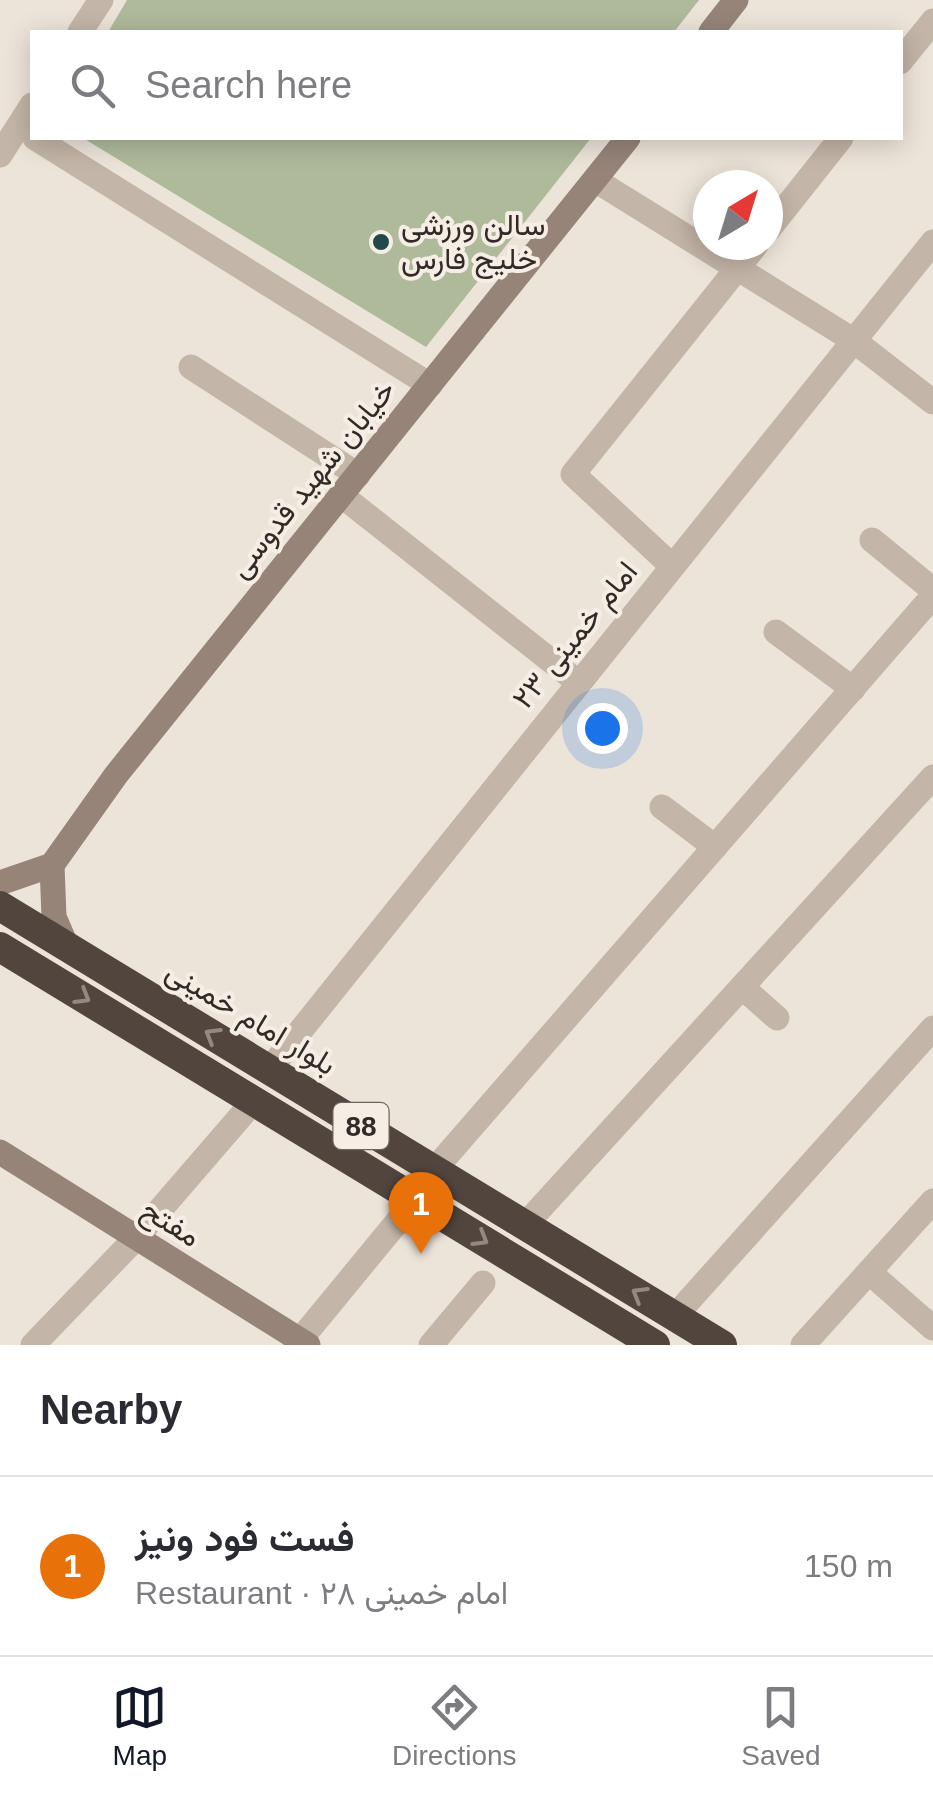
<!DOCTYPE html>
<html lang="en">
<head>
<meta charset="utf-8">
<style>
  body { margin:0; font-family:Arial,Vazirmatn,sans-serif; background:#f2f2f3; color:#2b2b33 }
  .compass { position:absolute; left:693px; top:170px; width:90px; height:90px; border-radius:50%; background:#fff; box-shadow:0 5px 25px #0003; rotate:38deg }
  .you { position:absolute; left:602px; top:728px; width:35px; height:35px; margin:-25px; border:8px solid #fff; border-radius:50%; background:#1a73e8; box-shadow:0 0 0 15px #1a73e833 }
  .badge { display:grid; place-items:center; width:65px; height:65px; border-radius:50%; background:#111827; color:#fff; font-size:32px; font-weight:700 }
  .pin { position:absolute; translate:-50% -82px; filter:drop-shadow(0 2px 5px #0008) }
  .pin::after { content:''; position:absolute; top:52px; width:35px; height:30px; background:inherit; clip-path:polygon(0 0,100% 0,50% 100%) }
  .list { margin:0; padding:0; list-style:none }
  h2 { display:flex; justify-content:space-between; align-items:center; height:130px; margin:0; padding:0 40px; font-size:42px }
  h2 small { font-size:32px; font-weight:400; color:#7c7c81 }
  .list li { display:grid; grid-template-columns:65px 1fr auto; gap:30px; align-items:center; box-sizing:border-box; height:180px; padding:0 40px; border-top:2px solid #e1e1e2 }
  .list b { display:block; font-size:38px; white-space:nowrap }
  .list p { margin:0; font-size:32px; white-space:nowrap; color:#7c7c81 }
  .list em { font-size:32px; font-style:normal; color:#7c7c81 }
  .icon { flex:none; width:55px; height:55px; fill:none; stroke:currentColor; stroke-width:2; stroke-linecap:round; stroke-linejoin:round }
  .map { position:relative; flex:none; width:933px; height:1345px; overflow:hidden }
  .search { position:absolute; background:#fff; box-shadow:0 5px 25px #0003; left:30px; right:30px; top:30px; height:110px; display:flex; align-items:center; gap:25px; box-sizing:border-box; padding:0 35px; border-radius:0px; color:#7c7c81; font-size:38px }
  .sheet { height:310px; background:#fff }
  nav { display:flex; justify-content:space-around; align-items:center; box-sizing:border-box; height:140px; border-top:2px solid #e1e1e2; background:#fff; font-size:28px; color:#7c7c81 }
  nav a { display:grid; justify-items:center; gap:5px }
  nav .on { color:#111827 }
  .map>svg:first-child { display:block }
  .park { fill:#afba9b }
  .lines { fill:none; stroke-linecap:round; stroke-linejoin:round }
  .street { stroke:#c3b5a7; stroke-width:25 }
  .secondary { stroke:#968479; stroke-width:25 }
  .highway { stroke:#51453e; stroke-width:30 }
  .oneway { stroke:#938980 }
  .poi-dot { fill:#21494d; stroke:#f6eee4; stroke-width:4 }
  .labels { text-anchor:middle; stroke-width:8; stroke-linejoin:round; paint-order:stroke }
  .shield { fill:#f6eee4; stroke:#6c655f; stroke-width:2.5 }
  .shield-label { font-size:28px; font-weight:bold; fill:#312a26 }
  .poi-label { font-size:30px; fill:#312a26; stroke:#f6eee4; text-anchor:start }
  .street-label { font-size:30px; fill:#312a26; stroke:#f6eee4 }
</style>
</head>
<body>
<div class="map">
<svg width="933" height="1345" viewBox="0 0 933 1345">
  <rect width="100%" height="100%" fill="#ede4d9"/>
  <g class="park">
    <path d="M127,0H699L674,32H108Z"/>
    <path d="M83,138H591L426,347Z"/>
  </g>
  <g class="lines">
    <g class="street">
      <path d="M80,32L101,0"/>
      <path d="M900,62L933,21"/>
      <path d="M35,138L430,385"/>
      <path d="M0,155L32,105"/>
      <path d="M595,180L853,340L933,402"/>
      <path d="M768,230L841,138"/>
      <path d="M191,367L358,475"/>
      <path d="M341,495L579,683"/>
      <path d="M872,540L933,590"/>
      <path d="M672,566L573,474L756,245"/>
      <path d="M776,632L853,689"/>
      <path d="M662,807L715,847"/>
      <path d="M742,987L777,1018"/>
      <path d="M269,1070L933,242"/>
      <path d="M434,1170L933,596"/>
      <path d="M525,1225L933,777"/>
      <path d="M869,1272L933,1328"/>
      <path d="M675,1316L933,1028"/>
      <path d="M33,1345L134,1240L254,1101"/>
      <path d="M296,1345L416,1199"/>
      <path d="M431,1345L483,1283"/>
      <path d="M803,1345L933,1201"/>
    </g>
    <g class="secondary">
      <path d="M711,32L736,0"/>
      <path d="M52,865L116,775L628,138"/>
      <path d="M0,883L52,865L54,917L67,947"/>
      <path d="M0,1152L308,1345"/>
    </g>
    <g class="highway">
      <path d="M0,906L722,1345"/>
      <path d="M0,947L655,1345"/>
    </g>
  </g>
  <defs><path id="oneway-chevron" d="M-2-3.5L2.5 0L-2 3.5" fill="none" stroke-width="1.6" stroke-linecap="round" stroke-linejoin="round" transform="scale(2.5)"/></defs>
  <g class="oneway">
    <use href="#oneway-chevron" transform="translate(83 997) rotate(31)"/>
    <use href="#oneway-chevron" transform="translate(212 1035) rotate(-149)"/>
    <use href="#oneway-chevron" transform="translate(481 1239) rotate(31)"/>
    <use href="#oneway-chevron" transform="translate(639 1294) rotate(-149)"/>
  </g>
  <circle class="poi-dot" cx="381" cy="242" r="10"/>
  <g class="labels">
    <rect class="shield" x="333.5" y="1103" width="55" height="46" rx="8"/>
    <g class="shield-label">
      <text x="361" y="1136">88</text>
    </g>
    <g class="poi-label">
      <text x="401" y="235">سالن ورزشی<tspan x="401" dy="34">خلیج فارس</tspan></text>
    </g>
    <g class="street-label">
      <text transform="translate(312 479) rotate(-51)" y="10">خیابان شهید قدوسی</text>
      <text transform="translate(575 635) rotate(-51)" y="10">امام خمینی ۲۳</text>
      <text transform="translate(251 1018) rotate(31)" y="10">بلوار امام خمینی</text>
      <text transform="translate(171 1223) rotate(32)" y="10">مفتح</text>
    </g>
  </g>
</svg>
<svg class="compass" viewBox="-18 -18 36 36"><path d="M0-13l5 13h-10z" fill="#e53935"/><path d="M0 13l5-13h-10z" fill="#7c7c81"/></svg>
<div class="you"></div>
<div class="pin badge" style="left:421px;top:1254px;background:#e8710a">1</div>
<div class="search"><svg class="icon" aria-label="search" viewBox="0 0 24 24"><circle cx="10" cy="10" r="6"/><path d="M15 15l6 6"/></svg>Search here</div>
</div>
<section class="sheet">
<h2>Nearby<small></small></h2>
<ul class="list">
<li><span class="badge" style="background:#e8710a">1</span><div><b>فست فود ونیز</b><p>Restaurant · امام خمینی ۲۸</p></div><em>150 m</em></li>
</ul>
</section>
<nav>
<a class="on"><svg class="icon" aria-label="map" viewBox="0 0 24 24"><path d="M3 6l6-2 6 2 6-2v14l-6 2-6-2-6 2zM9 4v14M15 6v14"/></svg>Map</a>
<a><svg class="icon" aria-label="directions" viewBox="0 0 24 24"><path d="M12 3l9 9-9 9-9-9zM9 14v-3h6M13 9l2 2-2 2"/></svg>Directions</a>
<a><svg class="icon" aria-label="saved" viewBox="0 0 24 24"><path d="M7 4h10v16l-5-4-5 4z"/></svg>Saved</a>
</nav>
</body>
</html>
